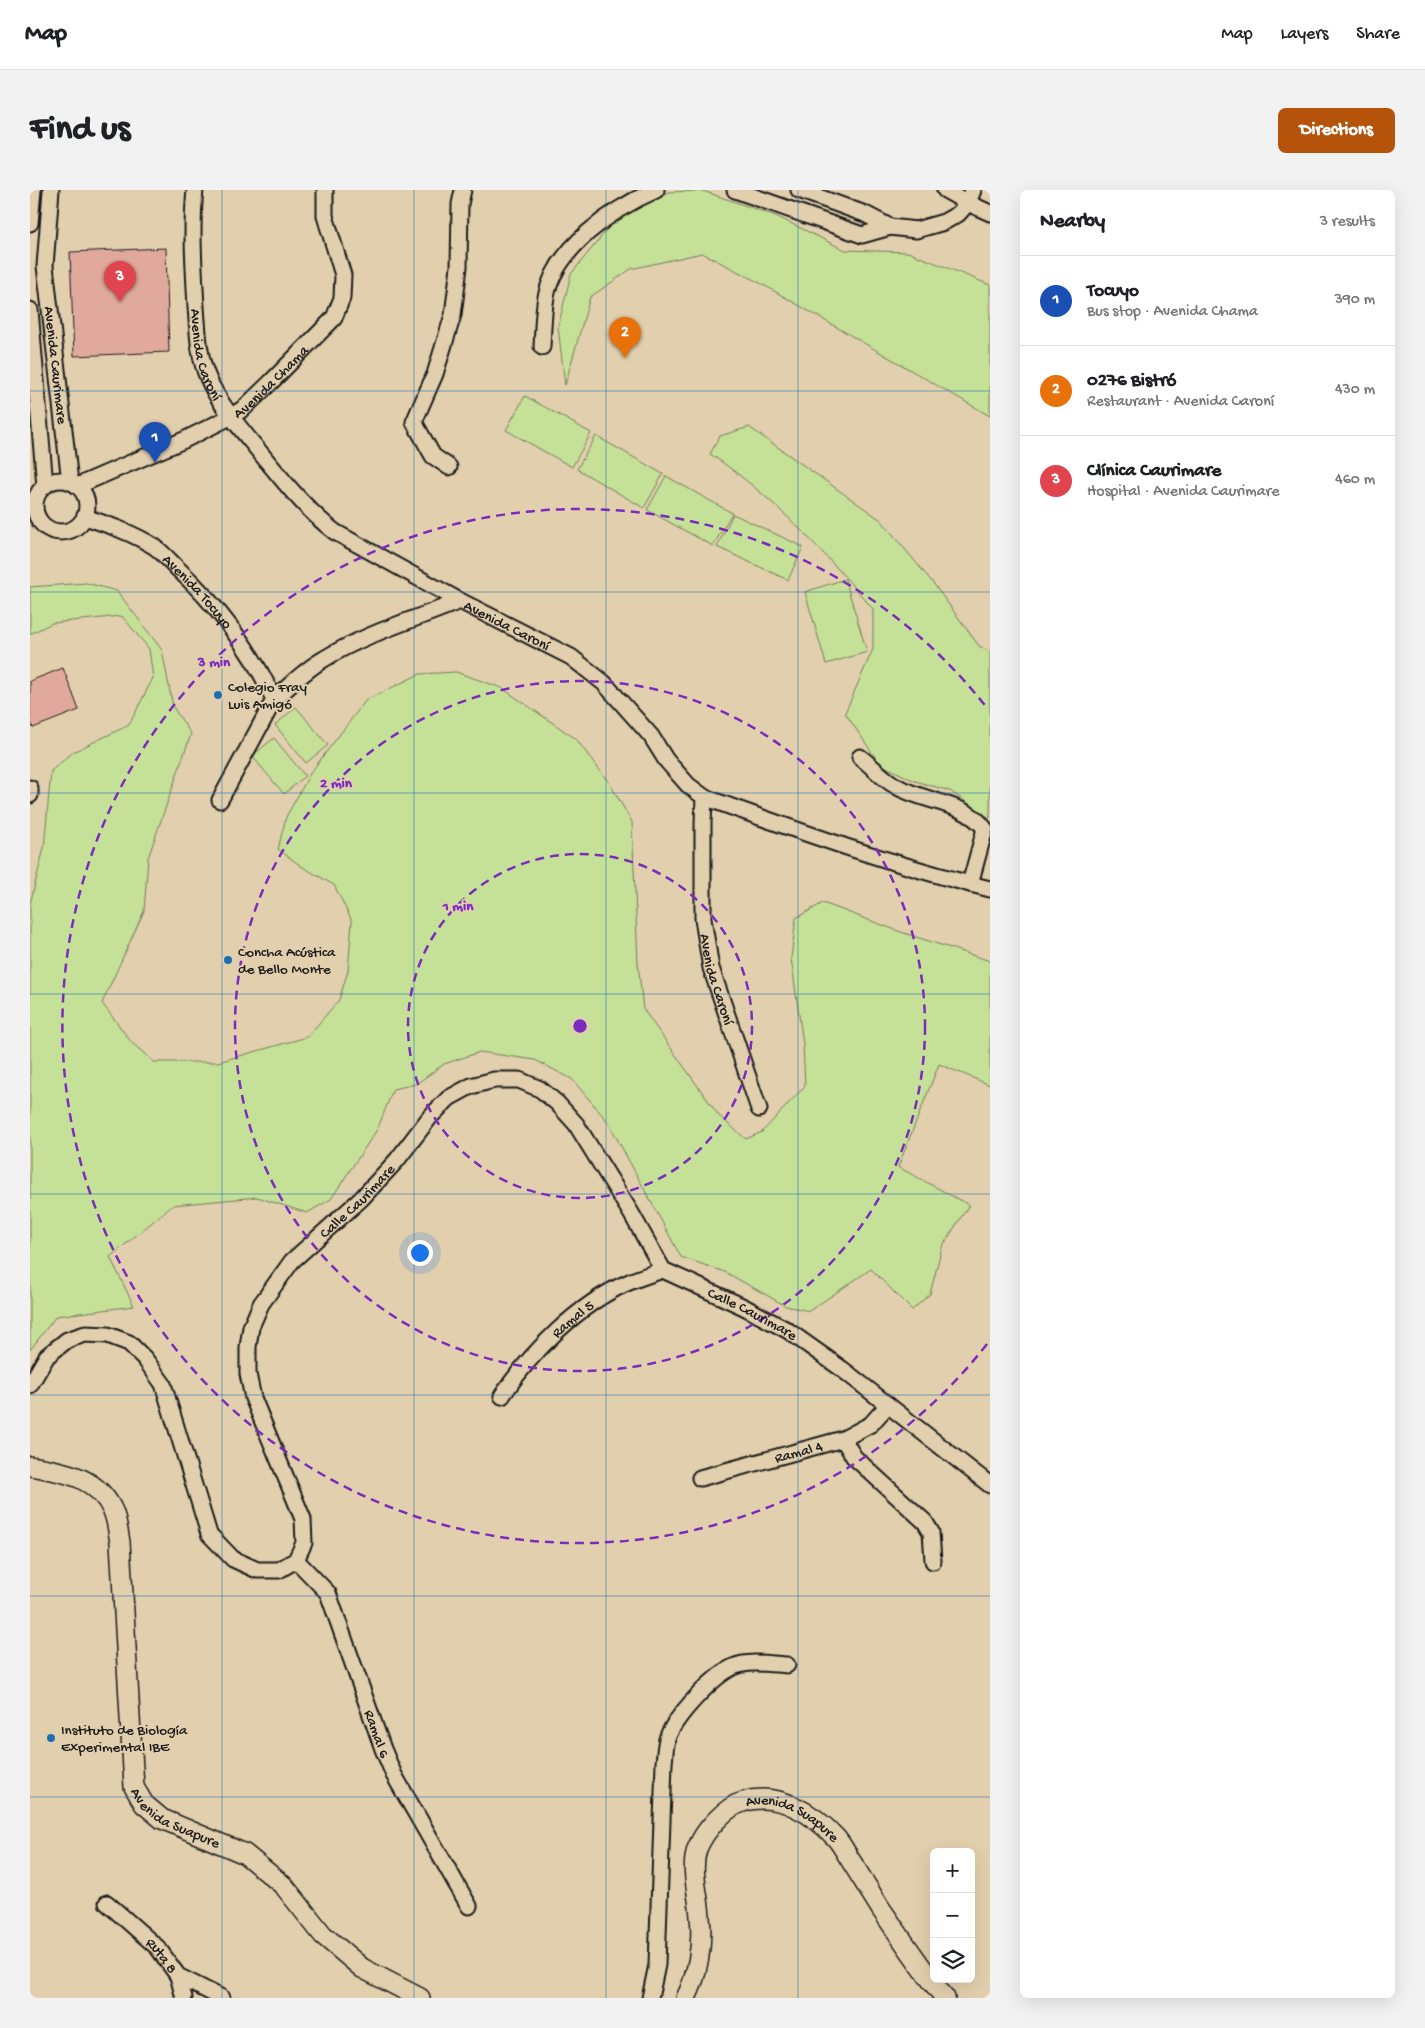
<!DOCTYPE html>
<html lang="en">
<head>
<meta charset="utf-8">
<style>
  body { margin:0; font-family:"Gochi Hand",sans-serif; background:#f2f2f2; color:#202124 }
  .controls { position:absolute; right:15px; bottom:15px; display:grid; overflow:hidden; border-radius:8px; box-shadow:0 5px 20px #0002 }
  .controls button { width:45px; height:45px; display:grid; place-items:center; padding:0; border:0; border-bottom:1px solid #e0e0e0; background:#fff; color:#202124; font:25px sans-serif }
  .you { position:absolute; left:389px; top:1062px; width:18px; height:18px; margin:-12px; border:4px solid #fff; border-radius:50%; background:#1a73e8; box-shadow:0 0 0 8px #1a73e833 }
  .badge { display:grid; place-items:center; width:32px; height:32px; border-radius:50%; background:#b45309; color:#fff; font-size:16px; font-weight:700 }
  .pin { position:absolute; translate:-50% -41px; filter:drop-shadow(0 1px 2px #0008) }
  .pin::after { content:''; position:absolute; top:26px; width:18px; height:15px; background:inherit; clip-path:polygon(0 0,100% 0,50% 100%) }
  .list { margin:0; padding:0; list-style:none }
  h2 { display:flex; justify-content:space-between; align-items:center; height:65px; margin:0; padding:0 20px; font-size:21px }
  h2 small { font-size:16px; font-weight:400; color:#757577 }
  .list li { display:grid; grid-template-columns:32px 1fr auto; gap:15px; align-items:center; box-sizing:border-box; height:90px; padding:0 20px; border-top:1px solid #e0e0e0 }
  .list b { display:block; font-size:19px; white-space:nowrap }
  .list p { margin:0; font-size:16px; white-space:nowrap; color:#757577 }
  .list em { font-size:16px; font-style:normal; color:#757577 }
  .icon { flex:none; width:28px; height:28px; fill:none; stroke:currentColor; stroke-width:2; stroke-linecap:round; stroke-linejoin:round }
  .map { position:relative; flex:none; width:960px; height:1808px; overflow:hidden; border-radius:8px }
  header { display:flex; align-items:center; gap:30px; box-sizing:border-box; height:70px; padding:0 25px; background:#fff; border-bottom:1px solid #e0e0e0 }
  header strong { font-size:24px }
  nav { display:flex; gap:28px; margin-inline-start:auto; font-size:18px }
  .intro { display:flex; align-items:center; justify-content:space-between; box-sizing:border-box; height:120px; padding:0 30px }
  h1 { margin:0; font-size:35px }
  .button { padding:12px 22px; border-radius:8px; background:#b45309; color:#fff; font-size:18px; font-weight:700 }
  main { display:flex; gap:30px; padding:0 30px }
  aside { flex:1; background:#fff; border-radius:8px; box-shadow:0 5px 20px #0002 }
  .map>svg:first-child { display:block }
  .green { fill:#c5e097; stroke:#707e5a }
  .building { fill:#e1a99b; stroke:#1c1c1c }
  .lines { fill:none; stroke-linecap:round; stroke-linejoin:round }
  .minor-casing { stroke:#1c1c1c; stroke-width:19 }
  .tertiary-casing { stroke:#1c1c1c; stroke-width:22 }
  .minor { stroke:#e2cfad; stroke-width:15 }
  .tertiary { stroke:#e2cfad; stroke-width:19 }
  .grid { fill:none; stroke:#1f6fb2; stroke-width:1; stroke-opacity:0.55 }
  .ring { fill:none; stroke:#7b2cbf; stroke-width:2.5; stroke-dasharray:9 6 }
  .poi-dot { fill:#1f6fb2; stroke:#e2cfad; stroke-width:2 }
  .labels { text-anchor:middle; stroke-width:4; stroke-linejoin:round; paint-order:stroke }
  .street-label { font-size:15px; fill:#1c1c1c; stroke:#e2cfad }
  .poi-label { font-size:15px; fill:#1c1c1c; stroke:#e2cfad; text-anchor:start }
  .centre { fill:#7b2cbf; stroke:#e2cfad; stroke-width:2.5 }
  .ring-label { font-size:15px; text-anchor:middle; font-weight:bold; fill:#7b2cbf; stroke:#e2cfad; stroke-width:4; stroke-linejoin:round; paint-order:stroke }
</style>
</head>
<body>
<header>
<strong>Map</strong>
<nav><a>Map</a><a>Layers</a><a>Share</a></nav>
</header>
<div class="intro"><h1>Find us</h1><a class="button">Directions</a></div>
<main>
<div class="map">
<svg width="960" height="1808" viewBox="0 0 960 1808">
  <rect width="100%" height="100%" fill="#e2cfad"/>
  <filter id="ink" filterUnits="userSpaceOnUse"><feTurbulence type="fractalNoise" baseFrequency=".02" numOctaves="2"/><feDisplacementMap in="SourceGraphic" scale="10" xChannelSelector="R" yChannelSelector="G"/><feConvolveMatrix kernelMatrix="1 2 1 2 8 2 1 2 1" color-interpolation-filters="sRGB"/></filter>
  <g filter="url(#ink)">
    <g class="green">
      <path d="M673,1L746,26L815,60L878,62L960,95V226L732,94L672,63L601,79L560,107L535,195L528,137L541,84L584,31L638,2Z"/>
      <path d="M495,206L561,243L542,277L476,240Z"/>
      <path d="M719,237L851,330L903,393L949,456L960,462V628L920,601L885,591L850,574L815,523L843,459V419C793,361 743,306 680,264L690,246Z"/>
      <path d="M566,246L633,284L614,318L547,279Z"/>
      <path d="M636,286L702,323L683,356L617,320Z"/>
      <path d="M703,324L773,357L758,390L687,357Z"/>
      <path d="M815,389L837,462L796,474L775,402Z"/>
      <path d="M56,393L87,401L132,460L143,517L161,544L118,668L114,721L72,813L102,853L124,872H188L277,847L309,810L318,781L322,731L304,695L271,676L248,659L256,627L281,582L336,510L390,484L426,482L472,498L546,549L580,594L602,632L608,773L613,819L689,926L716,949L732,942L775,896L773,854L761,768L766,728L793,713L871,742L960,771V895L909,874L868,977L939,1015L912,1057L900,1104L882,1120L841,1079L779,1121L756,1116L695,1082L651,1067L578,932L542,889L505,870L450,862L414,874L386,894L363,899L348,938L301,1009L277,1023L227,1007L143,1015L80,1067L104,1116L26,1126L0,1160V714L14,658L21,581L43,562L99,535L123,488L119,459L92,426L22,433L0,444V397Z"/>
      <path d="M266,517L298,555L276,573L245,535Z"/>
      <path d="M244,548L275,586L254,604L222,566Z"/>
    </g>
    <g class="building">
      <path d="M136,58L139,162L44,166L40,62Z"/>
      <path d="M33,478L49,520L3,538L0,530V491Z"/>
    </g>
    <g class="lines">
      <defs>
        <g id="minor">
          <path id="s1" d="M21,0L15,76L40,292"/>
          <path id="s2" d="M165,0C161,39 164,79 166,117C168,141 168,166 178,188C189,214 210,238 228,260C252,289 275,319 305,342L430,411L541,467L574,493L621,546L636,570L658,595L674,607C768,641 863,675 960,699"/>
          <path d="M705,0L832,45L860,37"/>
          <path d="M769,0L835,24L860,37L886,40L914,32L928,24L938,13L943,0"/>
          <path d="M915,0L938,13L960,23"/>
          <path d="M0,33L3,0"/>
          <path d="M0,120L15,296"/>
          <path d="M512,157C513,141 513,123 516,107C525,58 584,18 626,0"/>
          <path d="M419,277L403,266L384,232L405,184L423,125L429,77L430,14L433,0"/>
          <circle cx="31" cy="316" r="26"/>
          <path id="s3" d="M47,296L154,250L202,226L214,218L241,192L304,128L312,108L313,85L295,26V0"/>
          <path id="s4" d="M55,327C79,335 103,343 125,357C133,363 140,371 147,378C185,413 224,463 244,510C259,496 275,480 294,469C336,443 384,430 430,411"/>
          <path d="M830,567C842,576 853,589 866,596C893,612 936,612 955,639L940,694"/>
          <path d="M0,598V605"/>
          <path id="s5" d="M674,607L673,634V729L681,778L729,919"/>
          <path d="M190,610L244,510"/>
          <path id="s6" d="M0,1195L17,1166L37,1150L55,1144L78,1145L99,1153L115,1169L133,1194L179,1344L203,1369L227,1380H249L266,1370L274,1353L273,1329L223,1208L218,1184V1157L221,1137L231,1114L262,1071L331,1009L367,970L400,927L419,908L441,896L464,890H489L510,899L527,913L546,934L601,1023L633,1080L714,1117L757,1140L812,1179L960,1295"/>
          <path id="s7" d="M472,1206C501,1162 549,1114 597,1093C608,1088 621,1084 633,1080"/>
          <path d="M813,1249L824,1267L895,1332L901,1342L903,1371"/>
          <path id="s8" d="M670,1288L813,1249L841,1234L858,1215"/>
          <path id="s9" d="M266,1370L298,1403L353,1559L364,1585L439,1716"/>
          <path id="s10" d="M77,1713L128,1758L148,1786L192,1808"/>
          <path d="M148,1786L154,1808"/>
          <path d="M620,1808L627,1775L634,1573C635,1565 635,1554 638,1546C647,1525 682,1487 703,1477C719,1470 740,1474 757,1475"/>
        </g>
        <g id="tertiary">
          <path id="s11" d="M0,1276C34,1282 67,1286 83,1321C87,1330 88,1342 90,1352L104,1597L114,1614L132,1629L215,1664L254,1696L293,1745L332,1778L390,1808"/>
          <path id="s12" d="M656,1808C668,1784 673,1754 670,1727C669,1706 660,1680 667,1659C674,1641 695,1617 713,1612C748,1601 783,1623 806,1648C812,1655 816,1663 821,1671C831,1687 841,1703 851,1719C872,1749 892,1780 915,1808"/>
        </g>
      </defs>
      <use href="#minor" class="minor-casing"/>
      <use href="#tertiary" class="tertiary-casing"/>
      <use href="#minor" class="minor"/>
      <use href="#tertiary" class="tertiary"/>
    </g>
  </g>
  <path class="grid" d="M192,0V1808M384,0V1808M576,0V1808M768,0V1808M0,201H960M0,402H960M0,603H960M0,804H960M0,1004H960M0,1205H960M0,1406H960M0,1607H960"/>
  <g class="ring">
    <circle cx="550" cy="836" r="172"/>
    <circle cx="550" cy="836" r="345"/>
    <path d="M957 1154A517 517 0 1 1 957 518"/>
  </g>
  <g class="poi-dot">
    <circle cx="188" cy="505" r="5"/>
    <circle cx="198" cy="770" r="5"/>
    <circle cx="21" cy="1548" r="5"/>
  </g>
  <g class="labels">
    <g class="street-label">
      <text dy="5" stroke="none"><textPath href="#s2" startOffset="166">Avenida Caroní</textPath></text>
      <text dy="5" stroke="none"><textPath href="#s1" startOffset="176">Avenida Caurimare</textPath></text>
      <text dy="5" stroke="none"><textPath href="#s3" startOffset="222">Avenida Chama</textPath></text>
      <text dy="5" stroke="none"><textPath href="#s4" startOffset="138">Avenida Tocuyo</textPath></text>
      <text dy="5" stroke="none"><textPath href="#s2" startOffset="586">Avenida Caroní</textPath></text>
      <text dy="5" stroke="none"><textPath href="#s5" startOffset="184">Avenida Caroní</textPath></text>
      <text dy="5" stroke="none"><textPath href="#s6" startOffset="849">Calle Caurimare</textPath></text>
      <text dy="5" stroke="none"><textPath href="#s6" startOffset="1404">Calle Caurimare</textPath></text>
      <text dy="5" stroke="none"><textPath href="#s7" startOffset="105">Ramal 5</textPath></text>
      <text dy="5" stroke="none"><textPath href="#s8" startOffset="102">Ramal 4</textPath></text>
      <text dy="5" stroke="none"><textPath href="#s9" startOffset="195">Ramal 6</textPath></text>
      <text dy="5" stroke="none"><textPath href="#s11" startOffset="430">Avenida Suapure</textPath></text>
      <text dy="5" stroke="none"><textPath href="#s12" startOffset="274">Avenida Suapure</textPath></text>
      <text dy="5" stroke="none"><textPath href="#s10" startOffset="76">Ruta 8</textPath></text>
    </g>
    <g class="poi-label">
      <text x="198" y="501">Colegio Fray<tspan x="198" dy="17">Luis Amigó</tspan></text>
      <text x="208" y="766">Concha Acústica<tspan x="208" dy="17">de Bello Monte</tspan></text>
      <text x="31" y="1544">Instituto de Biología<tspan x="31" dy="17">Experimental IBE</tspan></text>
    </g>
  </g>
  <circle cx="550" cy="836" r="8" class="centre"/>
  <g class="ring-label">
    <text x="184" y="476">3 min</text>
    <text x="306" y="597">2 min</text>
    <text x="428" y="720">1 min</text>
  </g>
</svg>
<div class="controls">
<button>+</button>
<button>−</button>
<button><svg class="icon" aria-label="layers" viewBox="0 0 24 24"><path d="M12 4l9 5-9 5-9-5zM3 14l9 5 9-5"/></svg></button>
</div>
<div class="you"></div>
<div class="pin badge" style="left:125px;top:273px;background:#1a4fb4">1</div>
<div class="pin badge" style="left:595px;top:168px;background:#e8710a">2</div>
<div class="pin badge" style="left:90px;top:112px;background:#e0444e">3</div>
</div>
<aside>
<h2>Nearby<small>3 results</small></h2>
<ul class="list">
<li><span class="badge" style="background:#1a4fb4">1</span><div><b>Tocuyo</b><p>Bus stop · Avenida Chama</p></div><em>390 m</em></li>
<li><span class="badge" style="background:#e8710a">2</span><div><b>0276 Bistró</b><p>Restaurant · Avenida Caroní</p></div><em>430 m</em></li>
<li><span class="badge" style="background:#e0444e">3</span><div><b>Clínica Caurimare</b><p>Hospital · Avenida Caurimare</p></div><em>460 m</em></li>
</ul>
</aside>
</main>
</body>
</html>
